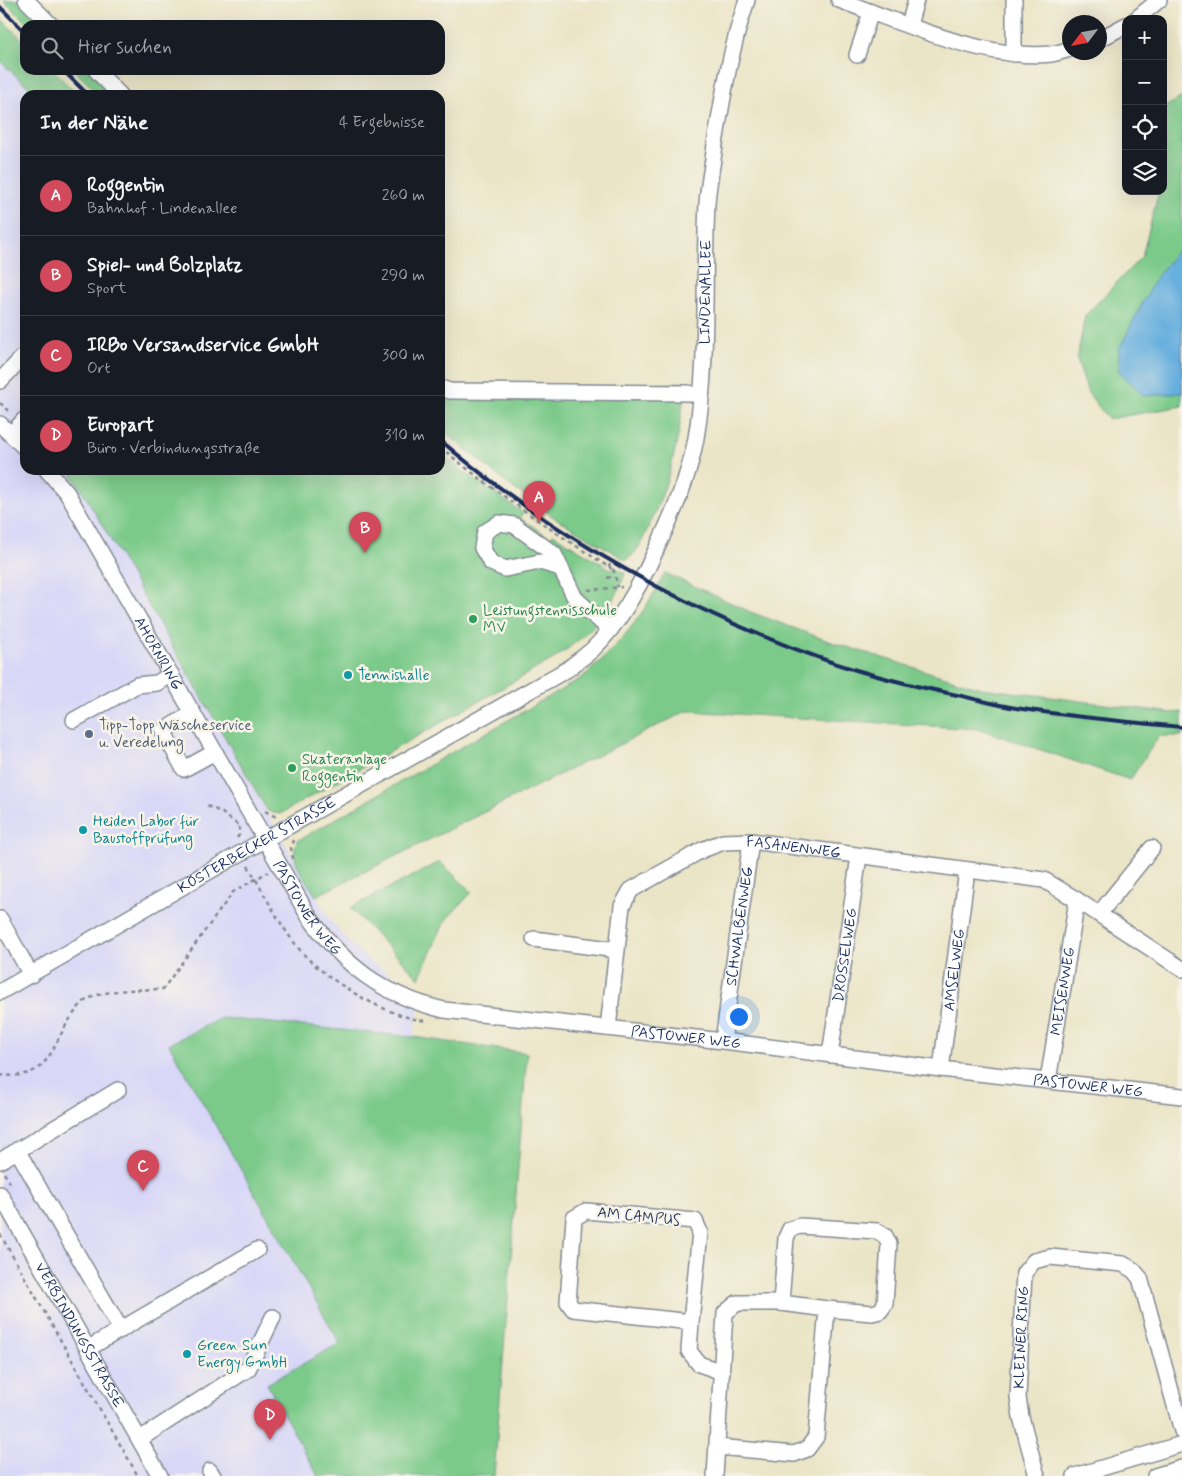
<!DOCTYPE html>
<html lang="de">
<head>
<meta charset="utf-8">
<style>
  body { margin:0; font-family:Mynerve,sans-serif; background:#20242c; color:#f1f3f6 }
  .controls { position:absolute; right:15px; top:15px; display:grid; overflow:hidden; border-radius:10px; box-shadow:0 5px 20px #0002 }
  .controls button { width:45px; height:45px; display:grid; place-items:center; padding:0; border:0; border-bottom:1px solid #363941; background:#171b24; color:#f1f3f6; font:25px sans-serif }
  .compass { position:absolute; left:1062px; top:15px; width:45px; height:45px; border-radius:50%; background:#171b24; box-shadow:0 5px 20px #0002; rotate:238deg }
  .you { position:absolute; left:738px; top:1016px; width:18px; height:18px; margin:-12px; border:4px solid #fff; border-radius:50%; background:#1a73e8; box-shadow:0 0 0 8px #1a73e833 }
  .badge { display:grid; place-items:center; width:32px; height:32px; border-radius:50%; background:#d1495b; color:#fff; font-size:16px; font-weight:700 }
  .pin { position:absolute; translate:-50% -41px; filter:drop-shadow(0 1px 2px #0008) }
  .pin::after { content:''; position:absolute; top:26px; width:18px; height:15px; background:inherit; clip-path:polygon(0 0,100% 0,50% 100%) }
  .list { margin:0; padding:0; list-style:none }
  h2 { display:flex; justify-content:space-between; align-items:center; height:65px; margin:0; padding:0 20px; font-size:21px }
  h2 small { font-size:16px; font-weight:400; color:#9ea1a6 }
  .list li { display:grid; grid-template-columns:32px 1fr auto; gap:15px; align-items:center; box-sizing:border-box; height:80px; padding:0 20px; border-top:1px solid #363941 }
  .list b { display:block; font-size:19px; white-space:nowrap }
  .list p { margin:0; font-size:16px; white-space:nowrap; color:#9ea1a6 }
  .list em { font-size:16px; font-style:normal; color:#9ea1a6 }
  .icon { flex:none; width:28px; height:28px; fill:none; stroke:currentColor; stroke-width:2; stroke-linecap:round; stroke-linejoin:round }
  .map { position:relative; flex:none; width:1182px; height:1476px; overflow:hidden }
  .search { position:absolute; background:#171b24; box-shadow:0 5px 20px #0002; left:20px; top:20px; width:425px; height:55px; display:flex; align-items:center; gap:12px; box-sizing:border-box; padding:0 18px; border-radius:15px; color:#9ea1a6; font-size:19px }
  .panel { position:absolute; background:#171b24; box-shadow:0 5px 20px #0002; left:20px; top:90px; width:425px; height:385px; border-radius:15px }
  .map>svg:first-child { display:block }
  .built { fill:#d8d7f8 }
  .green { fill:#7cca8a; stroke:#4c7c74 }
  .water { fill:#66afde; stroke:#406f9e }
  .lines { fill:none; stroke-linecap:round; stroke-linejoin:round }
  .minor-casing { stroke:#838a92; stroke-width:18 }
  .path { stroke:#838a92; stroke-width:2.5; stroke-dasharray:4 4; stroke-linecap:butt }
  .minor { stroke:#fff; stroke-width:15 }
  .rail { stroke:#1b2f5e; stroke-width:4 }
  .leisure-dot { fill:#2e9e5b; stroke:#f7f3e8; stroke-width:2 }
  .culture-dot { fill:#0f9aa8; stroke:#f7f3e8; stroke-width:2 }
  .service-dot { fill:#5c6f8a; stroke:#f7f3e8; stroke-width:2 }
  .labels { text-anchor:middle; stroke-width:5; stroke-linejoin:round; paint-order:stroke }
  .street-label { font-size:15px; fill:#1b2f5e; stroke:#f7f3e8 }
  .leisure-label { font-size:15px; fill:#27864d; stroke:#f7f3e8; text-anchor:start }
  .culture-label { font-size:15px; fill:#0d838f; stroke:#f7f3e8; text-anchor:start }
  .service-label { font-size:15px; fill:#4e5e75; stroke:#f7f3e8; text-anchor:start }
</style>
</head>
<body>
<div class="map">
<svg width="1182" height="1476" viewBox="0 0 1182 1476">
  <rect width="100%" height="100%" fill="#f7f3e8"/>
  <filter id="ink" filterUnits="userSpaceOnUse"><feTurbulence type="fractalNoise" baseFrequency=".02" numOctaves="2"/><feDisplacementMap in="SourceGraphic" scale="10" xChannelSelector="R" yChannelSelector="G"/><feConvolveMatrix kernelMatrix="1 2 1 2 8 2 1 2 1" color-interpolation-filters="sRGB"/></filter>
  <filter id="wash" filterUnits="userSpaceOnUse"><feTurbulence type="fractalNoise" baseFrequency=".0096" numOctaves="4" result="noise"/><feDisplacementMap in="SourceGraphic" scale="20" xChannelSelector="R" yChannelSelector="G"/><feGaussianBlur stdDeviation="1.12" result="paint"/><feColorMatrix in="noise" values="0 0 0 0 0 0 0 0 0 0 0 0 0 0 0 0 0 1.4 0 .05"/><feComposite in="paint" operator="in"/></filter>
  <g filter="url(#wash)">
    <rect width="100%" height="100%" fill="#ebe5c7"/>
    <path class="built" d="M0,61L37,95H25V470H68L82,490L299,868L331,921L349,942L373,964L398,980L423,990L413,1037L221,1018L169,1044L340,1344L268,1384L318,1476H0Z"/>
    <g class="green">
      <path d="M3,0H40L60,25H29Z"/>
      <path d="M0,18L25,42V70H53L78,95H37L0,61Z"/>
      <path d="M74,70H104L129,95H99Z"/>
      <path d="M1182,97V406L1108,419L1088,393L1077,359L1085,316L1142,256L1159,191H1163V108Z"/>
      <path d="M685,382C681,434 670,483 647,530C641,542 638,553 626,560L552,516L504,481L440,428V383L457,386L644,387Z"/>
      <path d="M440,452L463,471L523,513L520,518L550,538L553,534L612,570L614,567L625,573C614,611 586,636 555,658L280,814L273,813L267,810L82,490L68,470H440Z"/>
      <path d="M665,573L753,613L834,643L981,688L1173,713L1182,712V736H1159L1130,780L979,729L687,711L316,896C306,880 288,860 297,841L580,679C617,649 644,615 665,573Z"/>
      <path d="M440,862L472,892L445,921L419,978L350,908Z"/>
      <path d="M221,1018L413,1037L527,1053L494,1476H318L267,1384L340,1343L169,1044Z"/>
    </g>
    <path class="water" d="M1182,244V393L1144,396L1119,371V349L1154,281Z"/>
  </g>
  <g filter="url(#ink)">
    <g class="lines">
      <defs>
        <g id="minor">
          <path d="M26,0L51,25"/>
          <path d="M839,0C900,22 987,61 1051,54C1057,53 1064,51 1070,49"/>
          <path d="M1136,19L1159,0"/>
          <path d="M909,25L916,0"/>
          <path d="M1100,39L1126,25"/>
          <path d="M1014,54V0"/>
          <path d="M857,55L871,12"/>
          <path d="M96,70L120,95"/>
          <path d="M0,381L25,355"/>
          <path d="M440,388L450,391L688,393L701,396"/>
          <path d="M25,419L11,434L25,433"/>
          <path d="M0,424L25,448"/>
          <path id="s1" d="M47,470L67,493L308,915C344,966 382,995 444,1010L723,1041L941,1069L1182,1096"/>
          <path d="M561,568L540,562L505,569L491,563L482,548L485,532L499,523L514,525L554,554L575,598L610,630"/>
          <path d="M193,713L163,731L184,769L215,752"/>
          <path d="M74,720L137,685L157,683L171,674"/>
          <path d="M1099,914L1152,848"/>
          <path d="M0,919L31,975"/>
          <path d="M534,939L617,950"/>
          <path id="s2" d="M0,992L241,853L568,669C576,662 584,657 592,650C620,623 639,587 655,552C672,516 689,478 696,438C709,361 703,282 707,204C708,184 713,164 715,144C723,95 731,47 747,0"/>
          <path id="s3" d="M608,1028L622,906L631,890L702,850L723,842L751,841L1044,880L1077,900L1182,969"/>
          <path id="s4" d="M723,1041L751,841"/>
          <path id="s5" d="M830,1055L859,856"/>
          <path id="s6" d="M941,1069L967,870"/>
          <path id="s7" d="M1048,1081L1077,900"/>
          <path d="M17,1150L121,1330"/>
          <path d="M0,1161L118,1090"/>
          <path id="s8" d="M0,1194L160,1476"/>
          <path d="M781,1303L786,1238L790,1229L800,1226L877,1231L885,1236L889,1244L885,1304L880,1311L872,1313L827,1309"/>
          <path d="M691,1322L700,1232L695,1221L586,1211L574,1218L568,1302L573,1309L691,1322L689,1351L699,1364L722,1372"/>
          <path d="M89,1348L257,1250"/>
          <path d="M140,1439L248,1369L273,1317"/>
          <path d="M210,1471L213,1476"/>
          <path d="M715,1476L725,1313L737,1303H781L827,1309L816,1437L807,1449L794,1454L717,1447"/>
          <path id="s9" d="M1037,1476L1021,1417L1018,1397L1024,1273L1034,1261L1050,1257L1123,1264L1133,1270L1140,1278L1182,1431"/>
          <path d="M1075,1476L1182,1444"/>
          <path d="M1155,1476L1182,1468"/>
        </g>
      </defs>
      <use href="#minor" class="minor-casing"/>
      <g class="path">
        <path d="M0,403L10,412"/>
        <path d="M440,447C495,492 552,531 612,569"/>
        <path d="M610,564L609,566L613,568L618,587"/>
        <path d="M607,578L614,576"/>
        <path d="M588,590L622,587"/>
        <path d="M207,806L221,812L239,826"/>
        <path d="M265,811L278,818"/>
        <path d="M237,838L239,835V826L241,825"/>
        <path d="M293,859L291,848L294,840"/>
        <path d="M248,866C263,891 278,922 296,945C319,977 388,1018 427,1021"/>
        <path d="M0,1075C53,1081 49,1045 75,1012C78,1009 80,1004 85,1001C105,988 139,990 163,989L233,892L268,872"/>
        <path d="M4,1173L10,1183"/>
        <path d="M0,1234L138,1476"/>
      </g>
      <use href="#minor" class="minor"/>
      <g class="rail">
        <path d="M0,7L25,32"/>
        <path d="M63,70L88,95"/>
        <path d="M440,440C554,537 689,613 831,662C872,676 914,686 957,695C976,699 996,705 1016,708C1071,717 1127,722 1182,727"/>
      </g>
    </g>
  </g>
  <g class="leisure-dot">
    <circle cx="473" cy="619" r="5"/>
    <circle cx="292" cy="768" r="5"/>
  </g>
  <g class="culture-dot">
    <circle cx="348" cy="675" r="5"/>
    <circle cx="83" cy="830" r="5"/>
    <circle cx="187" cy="1354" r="5"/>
  </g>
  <circle class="service-dot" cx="89" cy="734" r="5"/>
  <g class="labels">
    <g class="street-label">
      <text dy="5" stroke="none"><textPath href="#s2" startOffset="1069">LINDENALLEE</textPath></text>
      <text dy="5" stroke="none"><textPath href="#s1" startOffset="215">AHORNRING</textPath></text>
      <text dy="5" stroke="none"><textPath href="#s2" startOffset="296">KÖSTERBECKER STRASSE</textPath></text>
      <text dy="5" stroke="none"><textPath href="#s3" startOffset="316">FASANENWEG</textPath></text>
      <text dy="5" stroke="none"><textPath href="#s1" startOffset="510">PASTOWER WEG</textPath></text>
      <text dy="5" stroke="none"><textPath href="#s4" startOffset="116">SCHWALBENWEG</textPath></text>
      <text dy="5" stroke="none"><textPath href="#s5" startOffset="101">DROSSELWEG</textPath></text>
      <text dy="5" stroke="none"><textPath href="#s6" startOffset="100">AMSELWEG</textPath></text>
      <text dy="5" stroke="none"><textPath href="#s7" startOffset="91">MEISENWEG</textPath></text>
      <text dy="5" stroke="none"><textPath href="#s1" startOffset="930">PASTOWER WEG</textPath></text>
      <text dy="5" stroke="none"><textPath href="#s1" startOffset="1335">PASTOWER WEG</textPath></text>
      <text transform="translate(639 1216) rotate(6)" y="5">AM CAMPUS</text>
      <text dy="5" stroke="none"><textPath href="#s8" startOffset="162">VERBINDUNGSSTRASSE</textPath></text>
      <text dy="5" stroke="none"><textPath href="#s9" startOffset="141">KLEINER RING</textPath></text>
    </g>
    <g class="leisure-label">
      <text x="483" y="615">Leistungstennisschule<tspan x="483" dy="17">MV</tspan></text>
      <text x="302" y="764">Skateranlage<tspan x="302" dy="17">Roggentin</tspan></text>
    </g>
    <g class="culture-label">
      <text x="358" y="680">Tennishalle</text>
      <text x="93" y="826">Heiden Labor für<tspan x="93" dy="17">Baustoffprüfung</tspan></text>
      <text x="197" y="1350">Green Sun<tspan x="197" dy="17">Energy GmbH</tspan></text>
    </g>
    <g class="service-label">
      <text x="99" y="730">Tipp-Topp Wäscheservice<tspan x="99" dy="17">u. Veredelung</tspan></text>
    </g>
  </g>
</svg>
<div class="controls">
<button>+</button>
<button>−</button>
<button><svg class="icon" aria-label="locate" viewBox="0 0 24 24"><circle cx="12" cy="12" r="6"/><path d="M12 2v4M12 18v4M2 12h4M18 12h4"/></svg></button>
<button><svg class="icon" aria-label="layers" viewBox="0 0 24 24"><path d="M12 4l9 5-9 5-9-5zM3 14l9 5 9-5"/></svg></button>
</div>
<svg class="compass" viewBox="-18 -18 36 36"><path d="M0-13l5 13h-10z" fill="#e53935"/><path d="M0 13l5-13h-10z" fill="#9ea1a6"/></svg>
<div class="you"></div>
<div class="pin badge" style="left:539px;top:522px">A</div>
<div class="pin badge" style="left:365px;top:553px">B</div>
<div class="pin badge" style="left:143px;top:1191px">C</div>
<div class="pin badge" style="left:270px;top:1440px">D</div>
<div class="search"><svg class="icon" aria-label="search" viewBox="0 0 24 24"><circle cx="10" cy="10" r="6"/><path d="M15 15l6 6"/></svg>Hier suchen</div>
<section class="panel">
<h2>In der Nähe<small>4 Ergebnisse</small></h2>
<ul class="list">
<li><span class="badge">A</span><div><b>Roggentin</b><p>Bahnhof · Lindenallee</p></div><em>260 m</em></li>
<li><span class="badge">B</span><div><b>Spiel- und Bolzplatz</b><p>Sport</p></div><em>290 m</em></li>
<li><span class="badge">C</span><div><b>IRBo Versandservice GmbH</b><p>Ort</p></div><em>300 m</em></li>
<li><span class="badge">D</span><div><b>Europart</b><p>Büro · Verbindungsstraße</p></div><em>310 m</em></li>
</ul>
</section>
</div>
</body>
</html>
